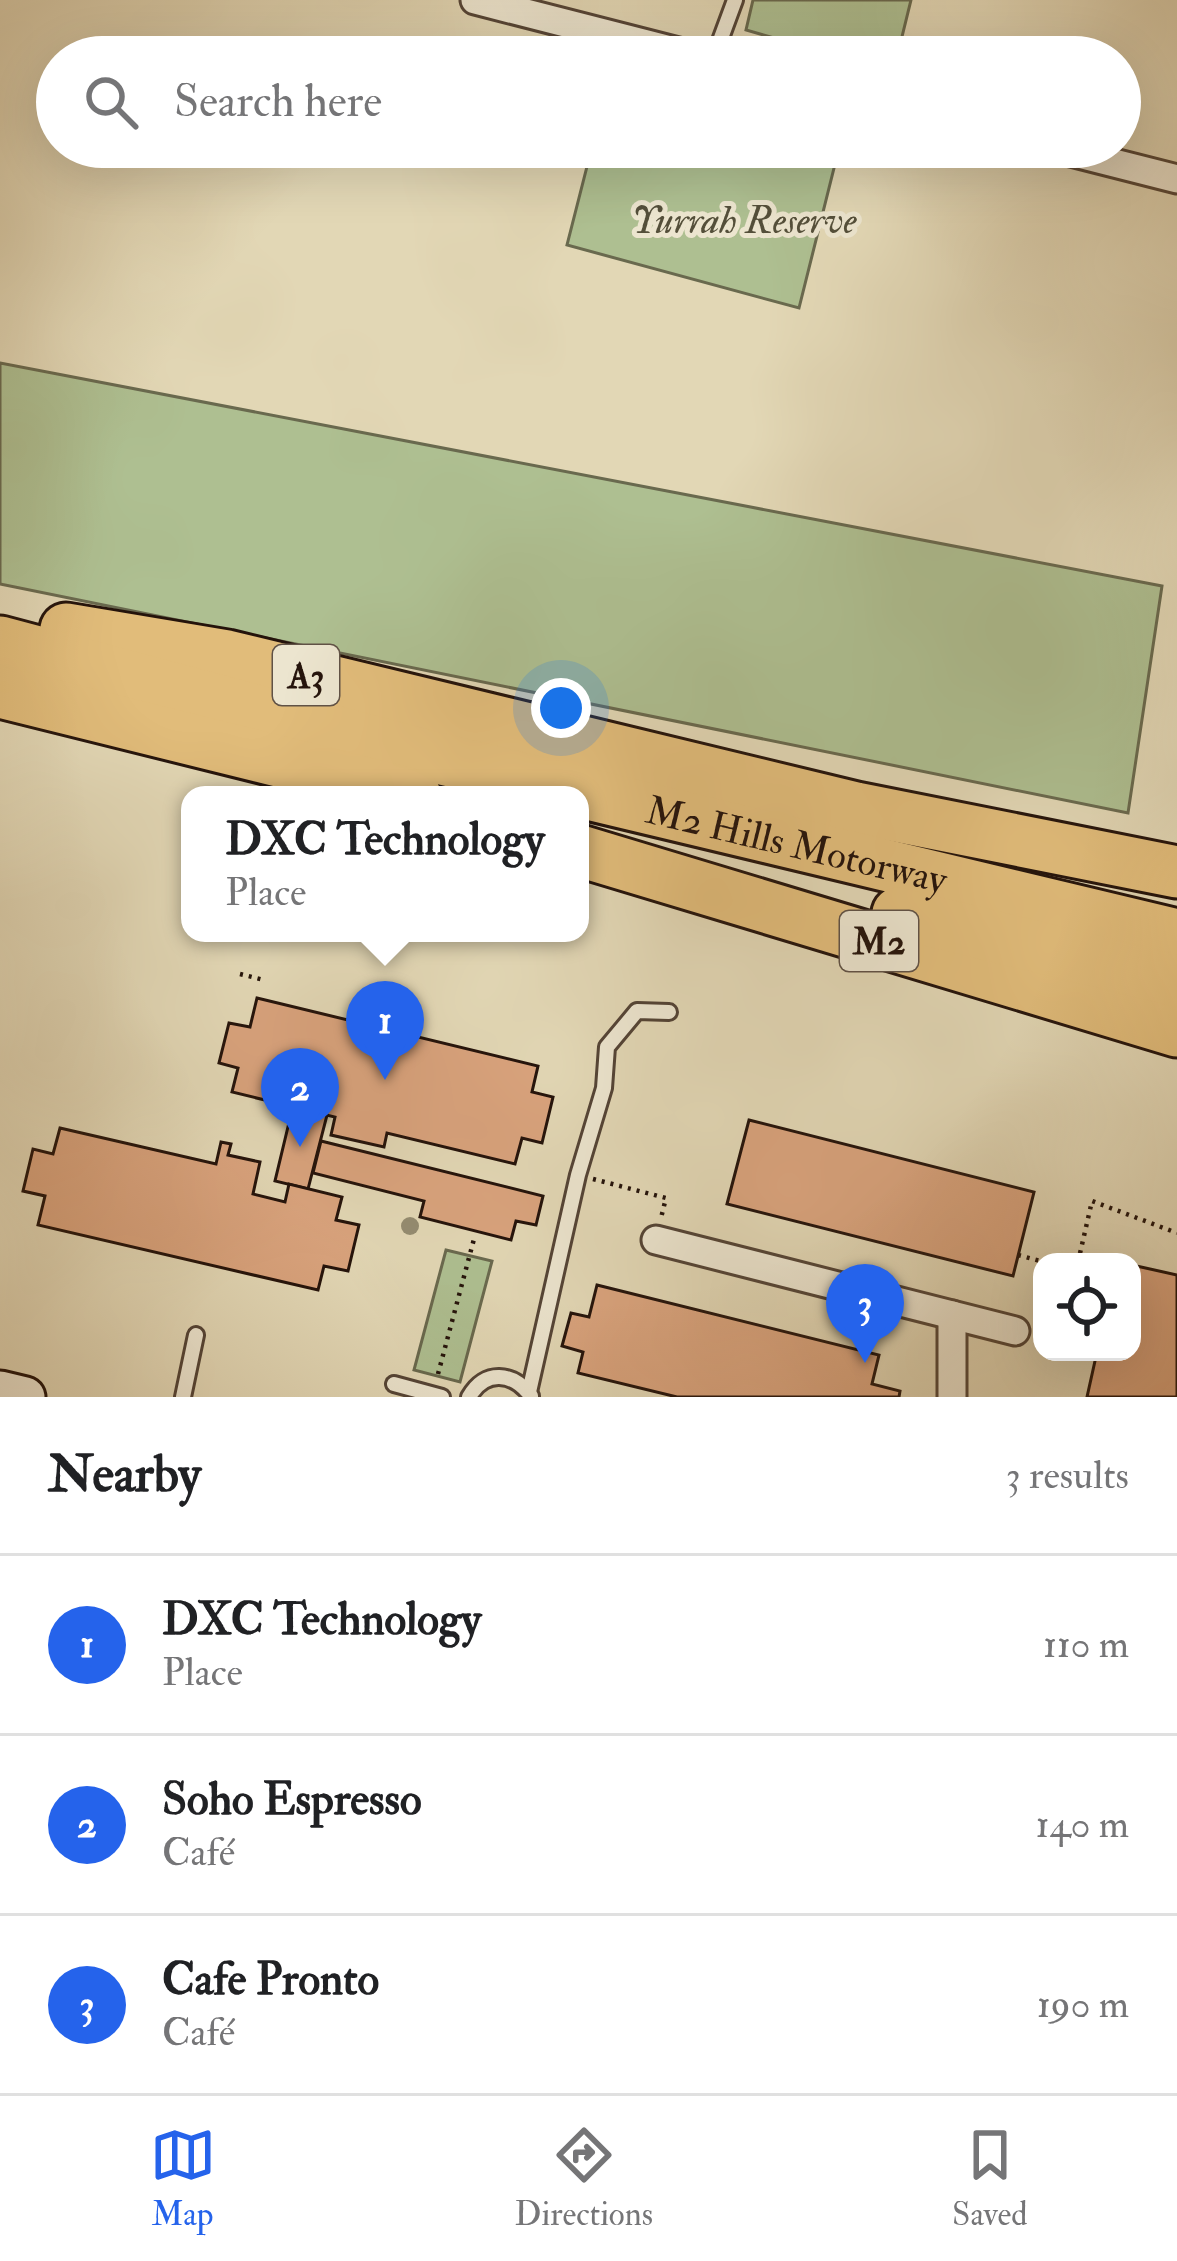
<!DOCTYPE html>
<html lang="en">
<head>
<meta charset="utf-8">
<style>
  body { margin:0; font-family:"IM FELL Double Pica",serif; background:#f2f2f2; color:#202124 }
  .controls { position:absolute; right:36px; bottom:36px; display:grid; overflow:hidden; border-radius:24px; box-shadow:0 12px 48px #0002 }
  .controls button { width:108px; height:108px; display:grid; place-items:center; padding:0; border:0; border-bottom:3px solid #e0e0e0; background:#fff; color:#202124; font:60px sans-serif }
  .you { position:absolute; left:561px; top:708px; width:42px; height:42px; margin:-30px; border:9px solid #fff; border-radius:50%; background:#1a73e8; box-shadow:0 0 0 18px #1a73e833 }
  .badge { display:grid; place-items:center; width:78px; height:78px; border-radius:50%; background:#2563eb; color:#fff; font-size:39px; font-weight:700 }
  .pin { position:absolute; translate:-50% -99px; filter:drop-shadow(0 3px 6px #0008) }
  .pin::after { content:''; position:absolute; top:63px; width:42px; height:36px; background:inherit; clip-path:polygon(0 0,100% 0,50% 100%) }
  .popup { position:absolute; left:181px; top:786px; width:408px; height:156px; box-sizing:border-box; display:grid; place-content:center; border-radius:24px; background:#fff; filter:drop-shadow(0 3px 9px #0005); font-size:39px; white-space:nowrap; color:#757577 }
  .popup b { font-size:45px; color:#202124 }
  .popup::after { content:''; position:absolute; left:50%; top:100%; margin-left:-24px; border:24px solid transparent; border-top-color:#fff }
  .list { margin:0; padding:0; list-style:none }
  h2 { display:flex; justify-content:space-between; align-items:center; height:156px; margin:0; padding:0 48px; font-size:51px }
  h2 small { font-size:39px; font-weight:400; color:#757577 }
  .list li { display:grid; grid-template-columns:78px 1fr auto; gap:36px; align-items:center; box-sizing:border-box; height:180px; padding:0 48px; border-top:3px solid #e0e0e0 }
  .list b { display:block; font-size:45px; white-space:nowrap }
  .list p { margin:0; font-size:39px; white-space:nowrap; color:#757577 }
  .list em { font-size:39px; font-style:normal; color:#757577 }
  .icon { flex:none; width:66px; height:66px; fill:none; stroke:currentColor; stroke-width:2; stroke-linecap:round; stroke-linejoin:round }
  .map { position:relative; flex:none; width:1177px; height:1397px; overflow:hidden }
  .search { position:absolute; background:#fff; box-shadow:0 12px 48px #0002; left:36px; right:36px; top:36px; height:132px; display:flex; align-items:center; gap:30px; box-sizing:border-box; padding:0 42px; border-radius:66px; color:#757577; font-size:45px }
  .sheet { height:696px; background:#fff }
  nav { display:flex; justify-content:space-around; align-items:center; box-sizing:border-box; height:168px; border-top:3px solid #e0e0e0; background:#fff; font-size:33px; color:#757577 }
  nav a { display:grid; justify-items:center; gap:6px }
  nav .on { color:#2563eb }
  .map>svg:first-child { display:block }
  .green { fill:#aebf91; stroke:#69694e; stroke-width:3 }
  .building { fill:#d9a37d; stroke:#24130b; stroke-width:3 }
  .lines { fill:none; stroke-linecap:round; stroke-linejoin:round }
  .lane-casing { stroke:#544436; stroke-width:20 }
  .street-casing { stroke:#544436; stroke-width:33 }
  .secondary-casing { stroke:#24130b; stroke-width:45 }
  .highway-casing { stroke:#24130b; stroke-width:57 }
  .path { stroke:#24130b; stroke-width:4.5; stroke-dasharray:3 6; stroke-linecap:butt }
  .lane { stroke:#ece5cf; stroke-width:14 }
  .street { stroke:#ece5cf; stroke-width:27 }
  .secondary { stroke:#ece5cf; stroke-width:39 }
  .highway { stroke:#e1bc7a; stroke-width:51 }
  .tree { fill:#948c71 }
  .labels { text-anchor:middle; stroke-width:10; stroke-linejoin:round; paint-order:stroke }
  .shield { fill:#ece5cf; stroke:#605246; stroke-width:3 }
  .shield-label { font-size:36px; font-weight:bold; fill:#24130b }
  .park-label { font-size:39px; font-style:italic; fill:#544f3a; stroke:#ece5cf }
  .street-label { font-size:39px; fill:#24130b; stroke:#ece5cf }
</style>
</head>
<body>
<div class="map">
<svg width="1177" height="1397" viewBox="0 0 1177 1397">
  <rect width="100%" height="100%" fill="#e2d7b5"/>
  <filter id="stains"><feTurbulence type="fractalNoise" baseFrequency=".00167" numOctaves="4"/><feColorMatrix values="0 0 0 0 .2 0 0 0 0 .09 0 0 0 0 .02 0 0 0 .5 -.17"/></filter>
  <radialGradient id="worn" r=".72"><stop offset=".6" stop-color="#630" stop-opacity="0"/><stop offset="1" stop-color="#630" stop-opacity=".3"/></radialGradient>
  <g class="green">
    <path d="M753,0H911L897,57H841L746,30Z"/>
    <path d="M592,147H818L838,152L799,308L567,245Z"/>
    <path d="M0,363L1162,586L1128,813L0,584Z"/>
    <path d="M446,1250L492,1261L460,1382L414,1370Z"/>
  </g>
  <g class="building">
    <path d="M257,998L538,1066L532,1092L553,1097L542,1143L522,1138L515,1164L387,1133L384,1147L331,1135L335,1117L232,1092L238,1068L219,1063L229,1023L250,1027Z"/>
    <path d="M293,1106L327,1115L308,1189L275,1181Z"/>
    <path d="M749,1120L1034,1192L1013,1276L727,1204Z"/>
    <path d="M60,1128L216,1164L221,1142L231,1144L228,1155L260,1162L253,1194L285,1202L289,1184L342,1197L336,1220L359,1225L348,1271L324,1266L318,1290L38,1225L45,1196L23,1191L33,1149L53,1154Z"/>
    <path d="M321,1141L543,1196L536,1225L516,1221L511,1240L420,1217L424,1201L313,1173Z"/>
    <path d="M1132,1265L1177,1275V1397H1087L1097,1352H1132Z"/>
    <path d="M597,1285L879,1355L872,1384L900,1391L899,1397H677L578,1373L583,1352L562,1346L571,1313L589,1317Z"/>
  </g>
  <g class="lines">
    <defs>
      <g id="lane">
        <path d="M714,57L735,0"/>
        <path d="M394,1384L442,1397"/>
        <path d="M529,1392L578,1175L604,1088L607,1047L637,1011L669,1012"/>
        <path d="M183,1397L196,1335"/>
        <path d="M469,1397C485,1369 513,1372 531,1396"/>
      </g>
      <g id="street">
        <path d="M475,0L698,57"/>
        <path d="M1051,147L1177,179"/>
        <path d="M656,1240L1015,1331"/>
        <path d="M952,1397V1315"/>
      </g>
      <path id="secondary" d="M0,1391L25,1397"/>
      <g id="highway">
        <path d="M66,629L227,656L856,808L1177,872"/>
        <path id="s1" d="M0,642L421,754L1177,935"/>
        <path d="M0,692L415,795"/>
        <path d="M580,851L1177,1031"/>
        <path d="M898,913L1177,981"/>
      </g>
    </defs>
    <use href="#lane" class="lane-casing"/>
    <use href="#street" class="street-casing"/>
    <use href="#secondary" class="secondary-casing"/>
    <use href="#highway" class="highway-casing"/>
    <g class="path">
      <path d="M240,974L264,980"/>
      <path d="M593,1179L666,1198L661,1218"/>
      <path d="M1018,1255L1044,1262"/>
      <path d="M1078,1262L1092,1201L1177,1233"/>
      <path d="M1036,1313L1042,1288"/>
      <path d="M438,1374L474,1239"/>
    </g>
    <use href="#lane" class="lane"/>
    <use href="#street" class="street"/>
    <use href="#secondary" class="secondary"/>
    <use href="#highway" class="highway"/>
  </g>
  <circle class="tree" cx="410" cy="1226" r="9"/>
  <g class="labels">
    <g class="shield">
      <rect x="273" y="645" width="66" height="60" rx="9"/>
      <rect x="840" y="911" width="78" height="60" rx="9"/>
    </g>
    <g class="shield-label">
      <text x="306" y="688">A3</text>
      <text x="879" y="954">M2</text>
    </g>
    <g class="park-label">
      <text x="744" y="233">Yurrah Reserve</text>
    </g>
    <g class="street-label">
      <text dy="14" stroke="none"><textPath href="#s1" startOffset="822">M2 Hills Motorway</textPath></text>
    </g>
  </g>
  <rect width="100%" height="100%" filter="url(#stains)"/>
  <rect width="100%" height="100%" fill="url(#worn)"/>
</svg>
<div class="controls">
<button><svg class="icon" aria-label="locate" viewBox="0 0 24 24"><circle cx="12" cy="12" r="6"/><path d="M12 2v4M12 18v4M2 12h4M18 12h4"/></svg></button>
</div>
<div class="you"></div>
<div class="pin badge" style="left:385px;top:1080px">1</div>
<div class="popup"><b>DXC Technology</b>Place</div>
<div class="pin badge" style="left:300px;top:1147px">2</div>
<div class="pin badge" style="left:865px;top:1363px">3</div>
<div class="search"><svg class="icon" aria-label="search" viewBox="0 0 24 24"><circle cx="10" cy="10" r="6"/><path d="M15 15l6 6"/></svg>Search here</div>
</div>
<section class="sheet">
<h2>Nearby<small>3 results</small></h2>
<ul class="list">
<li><span class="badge">1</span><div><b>DXC Technology</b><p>Place</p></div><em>110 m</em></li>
<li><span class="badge">2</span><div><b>Soho Espresso</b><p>Café</p></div><em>140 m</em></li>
<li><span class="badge">3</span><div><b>Cafe Pronto</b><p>Café</p></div><em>190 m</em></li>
</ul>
</section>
<nav>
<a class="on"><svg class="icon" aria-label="map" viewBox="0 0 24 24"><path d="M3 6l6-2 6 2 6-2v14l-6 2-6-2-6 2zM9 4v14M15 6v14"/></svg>Map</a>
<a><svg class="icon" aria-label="directions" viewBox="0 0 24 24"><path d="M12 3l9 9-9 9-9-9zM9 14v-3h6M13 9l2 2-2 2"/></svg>Directions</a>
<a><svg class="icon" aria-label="saved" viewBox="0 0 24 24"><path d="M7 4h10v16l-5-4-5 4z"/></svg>Saved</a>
</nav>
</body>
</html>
